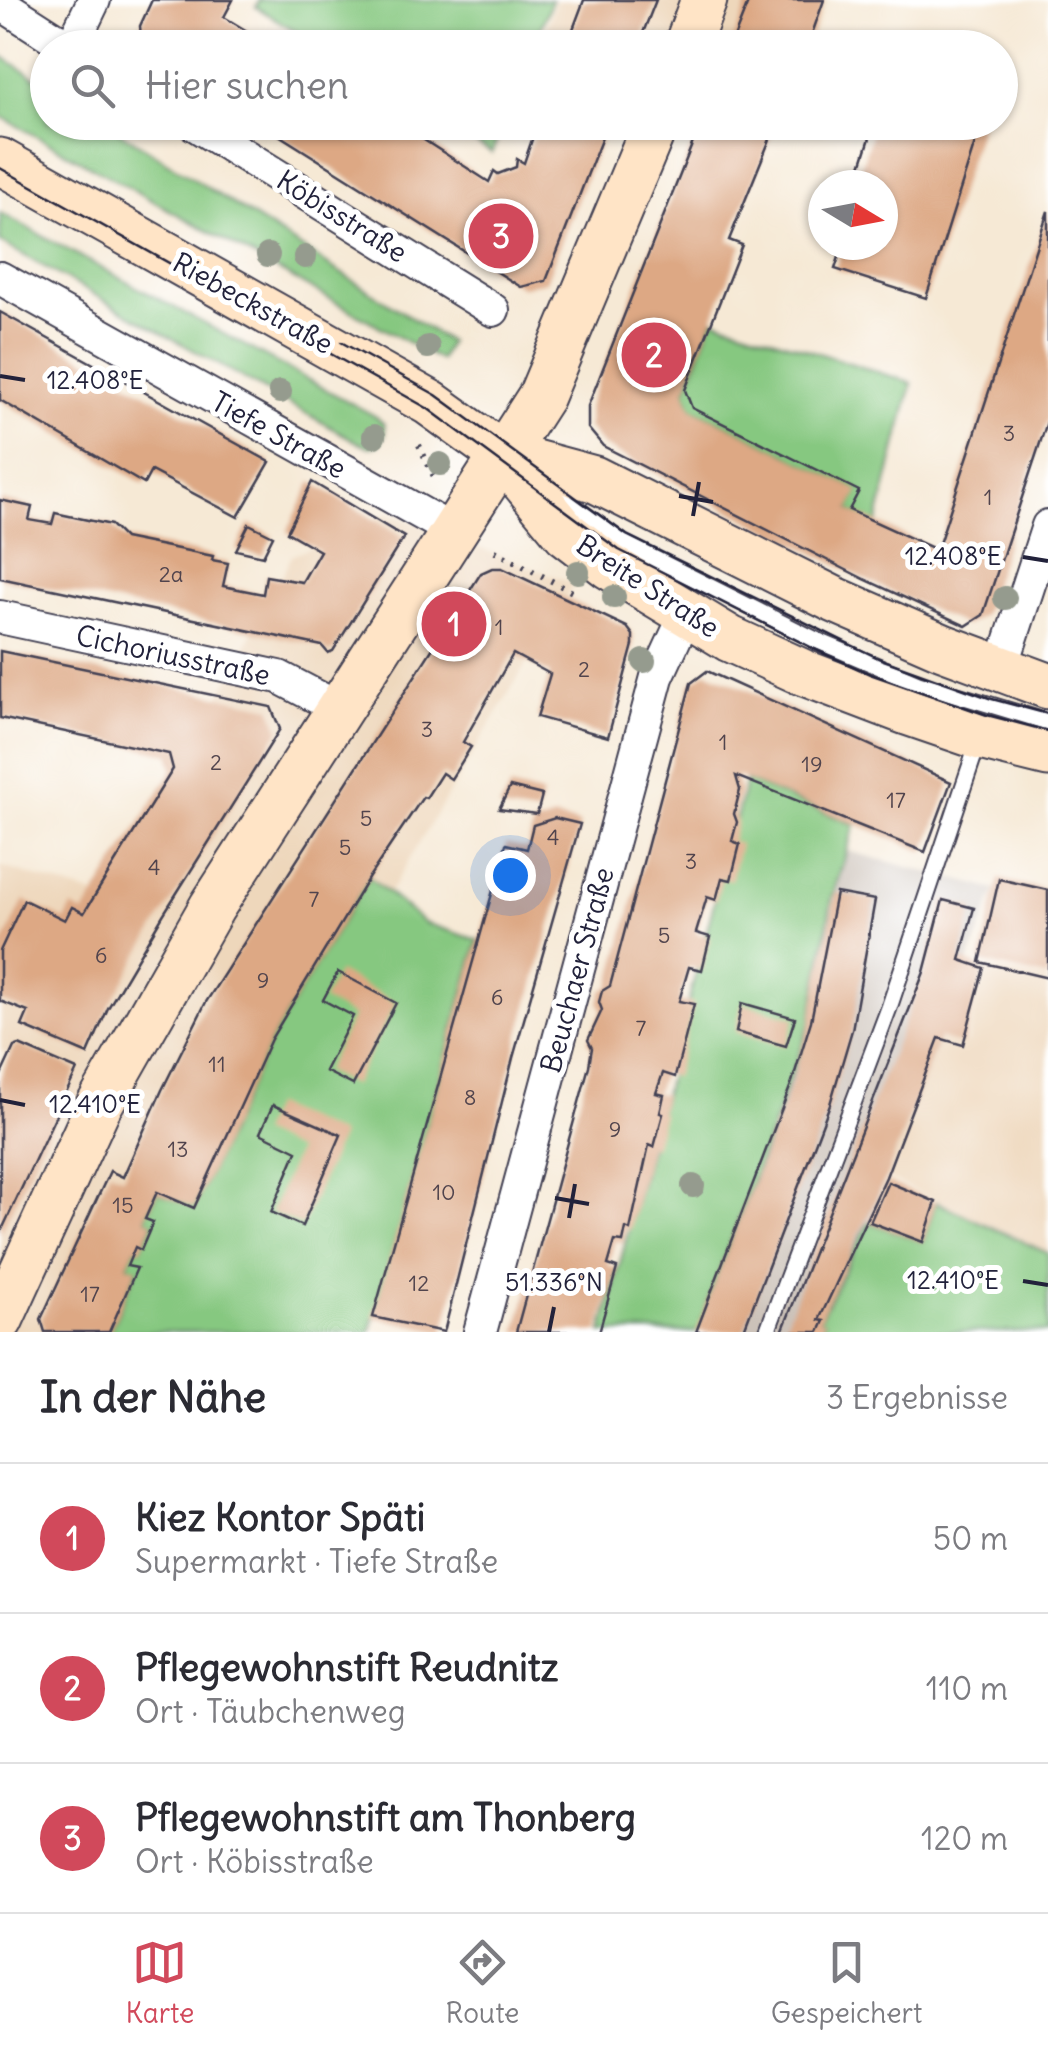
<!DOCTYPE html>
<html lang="de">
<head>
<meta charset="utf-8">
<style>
  body { margin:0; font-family:Delius,sans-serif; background:#f2f2f3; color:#2b2b33 }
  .compass { position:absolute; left:808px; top:170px; width:90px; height:90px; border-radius:50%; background:#fff; box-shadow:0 2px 8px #0004; rotate:100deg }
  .you { position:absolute; left:510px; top:875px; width:35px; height:35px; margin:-25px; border:8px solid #fff; border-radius:50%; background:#1a73e8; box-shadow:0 0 0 15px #1a73e833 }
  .badge { display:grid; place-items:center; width:65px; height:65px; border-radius:50%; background:#d1495b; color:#fff; font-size:32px; font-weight:700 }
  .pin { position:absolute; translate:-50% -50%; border:5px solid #fff; box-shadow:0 2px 10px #0006 }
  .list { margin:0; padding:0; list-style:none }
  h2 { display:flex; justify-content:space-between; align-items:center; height:130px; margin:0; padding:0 40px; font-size:42px }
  h2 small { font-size:32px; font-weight:400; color:#7c7c81 }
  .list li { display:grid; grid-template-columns:65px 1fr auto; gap:30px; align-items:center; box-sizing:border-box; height:150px; padding:0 40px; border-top:2px solid #e1e1e2 }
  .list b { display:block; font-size:38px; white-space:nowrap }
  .list p { margin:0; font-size:32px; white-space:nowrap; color:#7c7c81 }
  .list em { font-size:32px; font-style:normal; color:#7c7c81 }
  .icon { flex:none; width:55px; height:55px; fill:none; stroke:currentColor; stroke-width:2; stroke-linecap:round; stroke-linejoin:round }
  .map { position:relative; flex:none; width:1048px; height:1332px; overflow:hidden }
  .search { position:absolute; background:#fff; box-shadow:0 2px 8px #0004; left:30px; right:30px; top:30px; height:110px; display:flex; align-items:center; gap:25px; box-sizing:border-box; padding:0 35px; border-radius:55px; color:#7c7c81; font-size:38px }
  .sheet { height:580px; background:#fff }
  nav { display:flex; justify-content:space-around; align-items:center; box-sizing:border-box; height:140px; border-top:2px solid #e1e1e2; background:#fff; font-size:28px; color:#7c7c81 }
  nav a { display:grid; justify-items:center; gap:5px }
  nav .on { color:#d1495b }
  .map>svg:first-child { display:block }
  .built { fill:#eed7bb }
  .industrial { fill:#ccc2b9 }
  .green { fill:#86c880; stroke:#54755e; stroke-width:2.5 }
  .building { fill:#dda884 }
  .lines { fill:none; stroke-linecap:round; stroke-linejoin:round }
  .lane-casing { stroke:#424052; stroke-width:19 }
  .street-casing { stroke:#424052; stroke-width:36 }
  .secondary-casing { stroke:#424052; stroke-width:49 }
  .path { stroke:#424052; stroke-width:6; stroke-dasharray:2.5 8; stroke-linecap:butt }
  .lane { stroke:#fff; stroke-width:15 }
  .street { stroke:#fff; stroke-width:32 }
  .secondary { stroke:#ffe4c6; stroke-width:45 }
  .tram { stroke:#22223b; stroke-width:2.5 }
  .tree { fill:#959b8e }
  .ticks { fill:none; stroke:#22223b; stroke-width:4 }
  .labels { text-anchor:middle; stroke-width:10; stroke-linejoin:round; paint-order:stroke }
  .number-label { font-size:22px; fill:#51444d }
  .street-label { font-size:28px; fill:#22223b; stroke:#fff }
  .ticks-label { font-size:25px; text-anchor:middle; fill:#22223b; stroke:#fff; stroke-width:10; stroke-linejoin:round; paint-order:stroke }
</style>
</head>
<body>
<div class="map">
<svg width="1048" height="1332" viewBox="0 0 1048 1332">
  <rect width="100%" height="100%" fill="#fff"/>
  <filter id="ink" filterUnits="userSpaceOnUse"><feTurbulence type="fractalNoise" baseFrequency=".01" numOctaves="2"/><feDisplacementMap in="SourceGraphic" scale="20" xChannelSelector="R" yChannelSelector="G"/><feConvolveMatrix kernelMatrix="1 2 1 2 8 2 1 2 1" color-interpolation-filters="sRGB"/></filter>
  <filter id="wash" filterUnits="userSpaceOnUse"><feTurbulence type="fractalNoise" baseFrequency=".0048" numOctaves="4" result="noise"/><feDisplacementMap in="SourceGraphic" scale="40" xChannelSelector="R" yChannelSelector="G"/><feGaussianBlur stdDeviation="2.25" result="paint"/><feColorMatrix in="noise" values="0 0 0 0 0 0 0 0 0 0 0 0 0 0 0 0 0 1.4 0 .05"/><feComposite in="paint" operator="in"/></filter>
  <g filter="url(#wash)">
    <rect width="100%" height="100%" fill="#f6e9d5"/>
    <g class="built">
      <path d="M556,0H827L809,47L540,48Z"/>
      <path d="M388,513L574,584L127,1332H0V1135L33,1065L0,1050V866L114,901L292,556Z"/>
      <path d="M984,968L1048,979V1252L886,1177L939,1038L967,1043Z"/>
    </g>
    <path class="industrial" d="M848,851L996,890L869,1222L820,1332H692L802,1049L837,884Z"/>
    <g class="green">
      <path d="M259,0H552L533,47H322L256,7Z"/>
      <path d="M0,55L47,85L48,122L106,123L449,342L440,360L0,116Z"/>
      <path d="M443,123H504L492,153Z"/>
      <path d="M0,213L375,416L384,424L385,435L378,445L371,447L361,444L0,242Z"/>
      <path d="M713,319L912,383L877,524L849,510L858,491L692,408L685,391Z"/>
      <path d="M746,780L855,825L832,898L811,1021L697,1332H602Z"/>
      <path d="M369,877L424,923L478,940L370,1332H109L137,1269L127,1266L135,1247L141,1249L153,1223L145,1219L157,1192L194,1207L271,1039Z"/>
      <path d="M936,1202L1048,1253V1332H819L824,1322L819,1320L869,1222L923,1242Z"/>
    </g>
    <g id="blocks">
      <g class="building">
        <path d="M152,0H233L224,17L275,48H142L140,26Z"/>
        <path d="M584,0H656L637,48H566Z"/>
        <path d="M749,0H824L807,48H730Z"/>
        <path d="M258,122H396L489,182L494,171L498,174L516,167L517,159L524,163L538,122H608L546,281L521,287Z"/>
        <path d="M701,122H777L729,240L742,245L685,390L692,408L859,491L849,510L937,550L1048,211V419L983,615L966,626L864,579L603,446L588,428V406Z"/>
        <path d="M875,122L981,124L926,298L835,269L843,245H883V185H855Z"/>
        <path d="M0,312L270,462L238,517L151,471L144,484L0,400Z"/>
        <path d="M312,482L404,537L333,651L328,653L322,646L0,578V500L32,507L29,520L52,524L55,513L111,525L124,538L213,556L212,560L228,563L223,586L263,594L266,576L302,582L320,551L287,532Z"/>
        <path d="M249,524L273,536L263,556L236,550Z"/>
        <path d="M492,568H502L627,627L633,635V645L608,737L537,717L550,674L513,654L463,742L471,747L451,779L442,773L426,798L423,797L369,877L271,1039L194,1208L157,1192L145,1219L153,1222L141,1250L135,1247L127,1266L137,1268L109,1332H45L41,1319L110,1171L123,1177L162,1090L206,1002L481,573Z"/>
        <path d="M0,651L271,707L280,729L163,915L108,1008L88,1054L22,1026L28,1012L0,1001V951L24,900L65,920L72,907L84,913L173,769L169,754L0,718Z"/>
        <path d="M707,671L951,782L925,852L736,776L740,790L734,814L737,822L732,841L740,844L731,880L722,878L716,900L707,897L696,933L710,937L702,970L689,967L679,1001L694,1004L675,1077L663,1073L656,1093L664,1095L660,1113L663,1114L654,1147L649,1145L630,1230L626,1228L623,1242L615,1241L608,1265L617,1268L599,1332H516L589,1066L592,1048L588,1040L602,1010L599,1002L602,991L610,986L691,683Z"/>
        <path d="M510,787L542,795L537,814L499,809Z"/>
        <path d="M555,818L580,824L513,1058L444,1332L373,1317L506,844L527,849L533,825Z"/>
        <path d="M999,879L1048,890V978L980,962Z"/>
        <path d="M836,893L875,900L852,1030L830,1104L743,1332H696L792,1082L811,1021Z"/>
        <path d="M943,900L974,908L960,960L984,968L963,1045L939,1038L886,1177L819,1320L824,1321L819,1332H782L924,972Z"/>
        <path d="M338,972L396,1003L353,1085L325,1071L353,1016L323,1000Z"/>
        <path d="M742,1003L795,1018L786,1046L736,1032Z"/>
        <path d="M19,1045L77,1070L0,1234V1077L14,1047Z"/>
        <path d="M273,1105L341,1135L302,1226L271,1212L297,1151L260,1133Z"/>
        <path d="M888,1182L936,1202L923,1242L870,1222Z"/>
      </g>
    </g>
  </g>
  <g filter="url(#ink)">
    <use href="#blocks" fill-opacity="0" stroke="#424052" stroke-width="2.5"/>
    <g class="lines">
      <defs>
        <g id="lane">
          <path d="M561,498L623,543L816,640L918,683L1048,722"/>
          <path d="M767,1332L889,1008L978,743"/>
        </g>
        <g id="street">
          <path d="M0,3L70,48"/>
          <path d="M71,48L94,0"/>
          <path d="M191,122L493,310"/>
          <path d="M0,278L453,531"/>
          <path d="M0,617L279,677L340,709"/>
          <path d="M1001,670L1048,526"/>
          <path d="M480,1332L657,677L687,612"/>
        </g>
        <g id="secondary">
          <path d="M686,48L704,0"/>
          <path d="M0,161L430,403L501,454L566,533L609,566L730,639L802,672L907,712L980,737L1048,754"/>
          <path d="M501,454L594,479L833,599L943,647L1048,686"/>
          <path d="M0,1320L97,1109L212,907L541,396L656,122"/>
        </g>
      </defs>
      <use href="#lane" class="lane-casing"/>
      <use href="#street" class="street-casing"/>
      <use href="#secondary" class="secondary-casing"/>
      <g class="path">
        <path d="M419,445L437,483"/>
        <path d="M495,551L578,595"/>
      </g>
      <use href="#lane" class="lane"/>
      <use href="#street" class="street"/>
      <use href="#secondary" class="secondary"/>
      <g class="tram">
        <path d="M0,168L427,408L619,550L812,648L870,674L987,715L1048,731"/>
        <path d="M341,342L436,395L627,535L878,658L992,699L1048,714"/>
      </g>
    </g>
    <g class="tree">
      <circle cx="268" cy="255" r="12"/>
      <circle cx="305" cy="257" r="12"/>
      <circle cx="428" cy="347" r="12"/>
      <circle cx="280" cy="392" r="12"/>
      <circle cx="374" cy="436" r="12"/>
      <circle cx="440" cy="464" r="12"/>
      <circle cx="578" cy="572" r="12"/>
      <circle cx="614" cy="597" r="12"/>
      <circle cx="1005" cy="598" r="12"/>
      <circle cx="644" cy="661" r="12"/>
      <circle cx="693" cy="1186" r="12"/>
    </g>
  </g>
  <path class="ticks" d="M0,376L25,380M679,496L713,502M693,516L699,482M1023,557L1048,561M0,1100L25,1105M555,1198L589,1204M569,1218L575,1184M1023,1281L1048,1285M549,1332L554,1307"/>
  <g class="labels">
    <g class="number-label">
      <text x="1009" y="441">3</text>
      <text x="988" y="505">1</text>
      <text x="171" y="582">2a</text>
      <text x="499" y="635">1</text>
      <text x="584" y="677">2</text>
      <text x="427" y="737">3</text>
      <text x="723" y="750">1</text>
      <text x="216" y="770">2</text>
      <text x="812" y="772">19</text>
      <text x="896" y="808">17</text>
      <text x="366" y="826">5</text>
      <text x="553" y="845">4</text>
      <text x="345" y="855">5</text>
      <text x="691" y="869">3</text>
      <text x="154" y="875">4</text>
      <text x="314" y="907">7</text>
      <text x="664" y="943">5</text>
      <text x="101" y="963">6</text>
      <text x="263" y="988">9</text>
      <text x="497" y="1005">6</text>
      <text x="641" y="1036">7</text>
      <text x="217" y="1072">11</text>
      <text x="470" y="1105">8</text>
      <text x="615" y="1137">9</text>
      <text x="178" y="1157">13</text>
      <text x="444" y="1200">10</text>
      <text x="123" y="1213">15</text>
      <text x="419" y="1291">12</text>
      <text x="90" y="1302">17</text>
    </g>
    <g class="street-label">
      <text transform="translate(342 216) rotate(32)" y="10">Köbisstraße</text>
      <text transform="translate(253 303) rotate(29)" y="10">Riebeckstraße</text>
      <text transform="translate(279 435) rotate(29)" y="10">Tiefe Straße</text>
      <text transform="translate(648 586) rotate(33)" y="10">Breite Straße</text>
      <text transform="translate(173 655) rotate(12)" y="10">Cichoriusstraße</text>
      <text transform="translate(577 970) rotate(-75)" y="10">Beuchaer Straße</text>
    </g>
  </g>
  <g class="ticks-label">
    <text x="95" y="389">12.408°E</text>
    <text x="953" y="565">12.408°E</text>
    <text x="95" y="1113">12.410°E</text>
    <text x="953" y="1289">12.410°E</text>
    <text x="554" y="1291">51.336°N</text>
  </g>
</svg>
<svg class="compass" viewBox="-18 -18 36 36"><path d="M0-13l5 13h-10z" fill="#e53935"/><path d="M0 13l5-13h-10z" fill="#7c7c81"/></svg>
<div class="you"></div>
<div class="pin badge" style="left:454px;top:624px">1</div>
<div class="pin badge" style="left:654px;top:355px">2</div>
<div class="pin badge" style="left:501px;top:236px">3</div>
<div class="search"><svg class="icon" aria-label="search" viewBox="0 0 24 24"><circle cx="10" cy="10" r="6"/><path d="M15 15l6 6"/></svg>Hier suchen</div>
</div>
<section class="sheet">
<h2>In der Nähe<small>3 Ergebnisse</small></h2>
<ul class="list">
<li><span class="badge">1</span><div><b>Kiez Kontor Späti</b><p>Supermarkt · Tiefe Straße</p></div><em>50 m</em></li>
<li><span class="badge">2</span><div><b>Pflegewohnstift Reudnitz</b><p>Ort · Täubchenweg</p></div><em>110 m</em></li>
<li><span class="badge">3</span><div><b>Pflegewohnstift am Thonberg</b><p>Ort · Köbisstraße</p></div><em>120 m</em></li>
</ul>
</section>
<nav>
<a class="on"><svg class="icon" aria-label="map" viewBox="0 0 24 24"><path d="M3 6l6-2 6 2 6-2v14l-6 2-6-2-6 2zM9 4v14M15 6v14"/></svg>Karte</a>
<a><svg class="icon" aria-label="directions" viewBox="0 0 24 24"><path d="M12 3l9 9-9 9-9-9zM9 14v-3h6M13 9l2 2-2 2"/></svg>Route</a>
<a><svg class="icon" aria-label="saved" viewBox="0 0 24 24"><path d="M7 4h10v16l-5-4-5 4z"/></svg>Gespeichert</a>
</nav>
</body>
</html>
